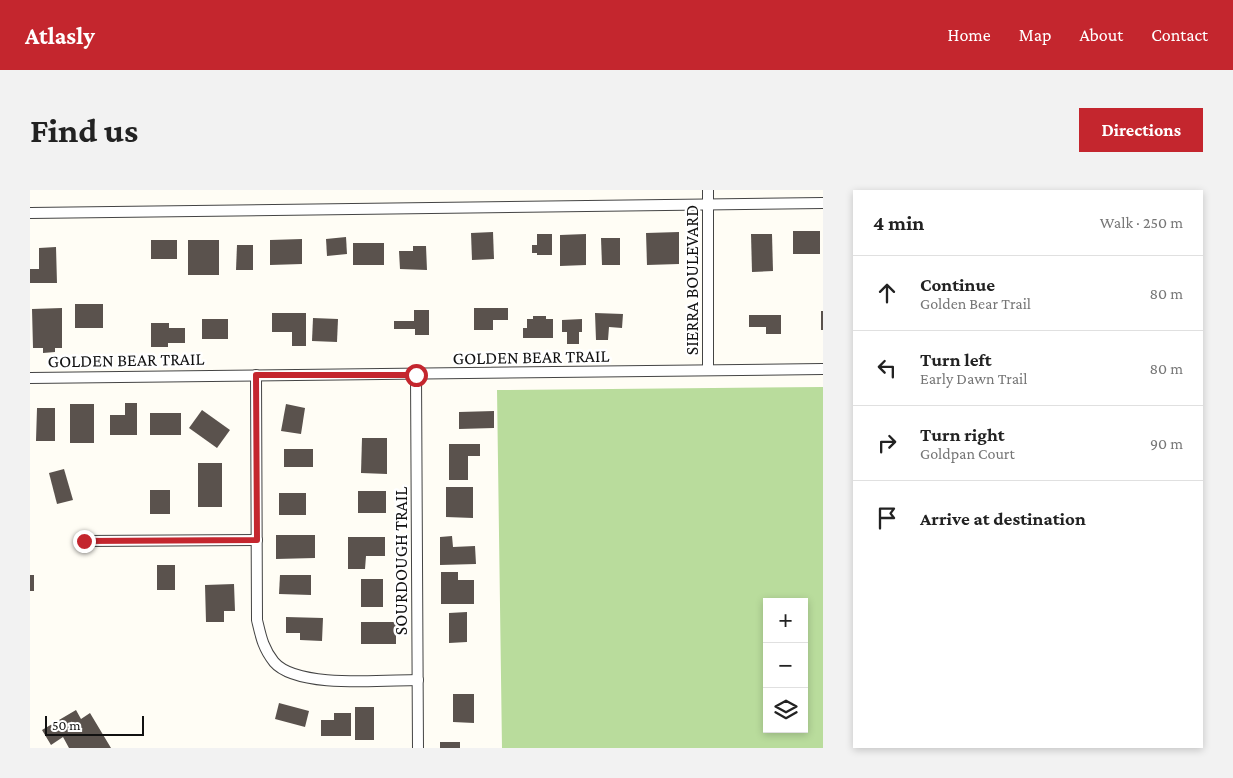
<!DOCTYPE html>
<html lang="en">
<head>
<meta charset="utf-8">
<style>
  body { margin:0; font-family:"Crimson Pro",serif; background:#f2f2f2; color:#222 }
  .controls { position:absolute; right:15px; bottom:15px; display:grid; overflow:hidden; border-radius:0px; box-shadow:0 2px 8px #0003 }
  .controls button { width:45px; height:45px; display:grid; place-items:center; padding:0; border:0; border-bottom:1px solid #e0e0e0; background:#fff; color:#222; font:25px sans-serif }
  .scale { position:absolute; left:15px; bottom:12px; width:99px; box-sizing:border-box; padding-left:5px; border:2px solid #111; border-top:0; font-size:14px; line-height:18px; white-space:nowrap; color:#111; -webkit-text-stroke:4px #fff; paint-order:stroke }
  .stop { position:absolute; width:15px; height:15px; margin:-11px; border:4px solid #c4262e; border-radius:50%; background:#fff }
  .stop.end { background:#c4262e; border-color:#fff; box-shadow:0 1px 5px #0008 }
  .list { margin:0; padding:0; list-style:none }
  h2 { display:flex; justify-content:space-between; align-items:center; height:65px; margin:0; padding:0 20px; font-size:21px }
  h2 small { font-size:16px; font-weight:400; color:#767676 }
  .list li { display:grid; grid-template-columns:32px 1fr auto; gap:15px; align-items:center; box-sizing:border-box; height:75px; padding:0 20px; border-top:1px solid #e0e0e0 }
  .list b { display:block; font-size:19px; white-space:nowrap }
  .list p { margin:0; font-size:16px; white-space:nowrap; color:#767676 }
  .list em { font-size:16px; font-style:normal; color:#767676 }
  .icon { flex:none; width:28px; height:28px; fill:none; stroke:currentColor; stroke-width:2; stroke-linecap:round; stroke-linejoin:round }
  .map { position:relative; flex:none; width:793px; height:558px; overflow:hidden; border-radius:0px }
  header { display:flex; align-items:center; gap:30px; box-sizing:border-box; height:70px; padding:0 25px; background:#c4262e; color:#fff }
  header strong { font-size:24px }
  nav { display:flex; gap:28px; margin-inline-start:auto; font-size:18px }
  .intro { display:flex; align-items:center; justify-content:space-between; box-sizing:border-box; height:120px; padding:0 30px }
  h1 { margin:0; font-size:35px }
  .button { padding:12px 22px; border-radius:0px; background:#c4262e; color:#fff; font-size:18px; font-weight:700 }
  main { display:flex; gap:30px; padding:0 30px }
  aside { flex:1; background:#fff; border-radius:0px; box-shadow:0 2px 8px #0003 }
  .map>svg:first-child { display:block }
  .forest { fill:#b9dc9c; fill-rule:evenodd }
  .building { fill:#5a524d }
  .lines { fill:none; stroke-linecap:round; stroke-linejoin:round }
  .minor-casing { stroke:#444; stroke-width:12 }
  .minor { stroke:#fff; stroke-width:10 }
  .route { stroke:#c4262e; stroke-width:6 }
  .labels { text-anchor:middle; stroke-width:5; stroke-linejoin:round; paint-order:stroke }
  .street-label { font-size:18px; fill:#111; stroke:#fff }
</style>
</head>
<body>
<header>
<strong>Atlasly</strong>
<nav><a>Home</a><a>Map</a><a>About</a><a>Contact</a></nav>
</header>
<div class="intro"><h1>Find us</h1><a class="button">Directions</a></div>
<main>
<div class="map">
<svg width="793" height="558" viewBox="0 0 793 558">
  <rect width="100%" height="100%" fill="#fffdf5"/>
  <path class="forest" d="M793,197V558H472L467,200ZM737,412H774V539H737Z"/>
  <g class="building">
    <rect x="763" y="41" width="27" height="23"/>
    <path d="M463,42L464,69L442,70L441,43Z"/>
    <path d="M649,42V74L617,75L616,43Z"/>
    <path d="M507,44H522V65H507V63H502V55H507Z"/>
    <path d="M556,44V75L530,76V45Z"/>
    <path d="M721,44H742L743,81L722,82Z"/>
    <path d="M316,47L317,64L297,66L296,49Z"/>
    <path d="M571,48H590V75H572Z"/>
    <path d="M272,49V74L240,75V50Z"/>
    <rect x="121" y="50" width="26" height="19"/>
    <rect x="158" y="50" width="31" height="35"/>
    <rect x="323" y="53" width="31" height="22"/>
    <path d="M207,55H223V80H206Z"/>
    <path d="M383,56H396L397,80L370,79L369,61H383Z"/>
    <path d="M26,57L27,93H0V79H9V58Z"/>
    <rect x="45" y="114" width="28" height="24"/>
    <path d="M32,118V158H25V162L13,163V158H3L2,119Z"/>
    <path d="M444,118H478V130H463V140H444Z"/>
    <path d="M384,120H399V145H385V139H364V131H384Z"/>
    <rect x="791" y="121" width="2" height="19"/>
    <path d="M242,123H276V156H262V142H242Z"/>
    <path d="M565,123L593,124L592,138L579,137L578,150H566Z"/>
    <path d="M719,125H751V144H736V137H719Z"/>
    <path d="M503,126H516V129H523V148H493V138H497V129H503Z"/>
    <path d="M283,128L308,129L307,152L282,151Z"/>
    <rect x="172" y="129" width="26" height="20"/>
    <path d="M552,129V142H549V154H537V142H532V130Z"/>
    <path d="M121,133H139V138H155V153H138V157H121Z"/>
    <path d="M95,213H107V245H80V225H95Z"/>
    <rect x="40" y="214" width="24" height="39"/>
    <path d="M256,214L275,218L271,244L251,241Z"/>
    <path d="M7,218H25V251H6Z"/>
    <path d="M172,220L200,240L187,258L159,238Z"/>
    <path d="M464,221V238L429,239V222Z"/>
    <rect x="120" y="223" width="31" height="22"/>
    <path d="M332,248H357V284L331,283Z"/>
    <path d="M419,254H450V266H438V290H419Z"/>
    <rect x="254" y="259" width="29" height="18"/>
    <rect x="168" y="273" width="24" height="44"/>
    <path d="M34,279L43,310L27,314L19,283Z"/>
    <path d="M416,297H443V328L416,327Z"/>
    <rect x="120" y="300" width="20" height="24"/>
    <rect x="328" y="301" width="28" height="22"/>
    <rect x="249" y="303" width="27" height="22"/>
    <path d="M246,345H285V368L246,369Z"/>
    <path d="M422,346L423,357L445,356L446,374L410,375V347Z"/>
    <path d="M318,347H355V366H336L335,379H318Z"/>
    <rect x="127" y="375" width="18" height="25"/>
    <path d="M411,382H428V390H444V414H411Z"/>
    <rect x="0" y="385" width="4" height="16"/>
    <path d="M250,385H281V405L249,404Z"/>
    <rect x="331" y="389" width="22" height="28"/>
    <path d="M204,394L205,421H194V432H176L175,395Z"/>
    <path d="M437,422V452L419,453V423Z"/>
    <path d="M256,427L293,428L292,451L270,450V443H256Z"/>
    <rect x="331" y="432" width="35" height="22"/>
    <path d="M423,504H444V533L423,532Z"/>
    <path d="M249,513L279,521L275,537L245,529Z"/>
    <rect x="325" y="517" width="19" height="33"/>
    <path d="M46,520L51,529L60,523L81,558H39L33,547L21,555L12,540Z"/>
    <path d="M304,523H321V546H291V530H304Z"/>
    <rect x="410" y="552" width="20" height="6"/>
  </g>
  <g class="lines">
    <defs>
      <g id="minor">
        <path d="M678,0V180"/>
        <path d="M0,23L793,13"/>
        <path d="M226,185L227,430C231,447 233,458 244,472C267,499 354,490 388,490"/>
        <path d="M386,185L388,558"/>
        <path d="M0,188L793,179"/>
        <path d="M54,351L227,350"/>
      </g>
    </defs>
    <use href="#minor" class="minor-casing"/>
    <use href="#minor" class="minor"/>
  </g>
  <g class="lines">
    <path class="route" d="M54,351L227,350L226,185H386"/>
  </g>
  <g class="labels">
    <g class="street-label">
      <text transform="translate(662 90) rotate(-90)" y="6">SIERRA BOULEVARD</text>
      <text transform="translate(501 167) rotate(-1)" y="6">GOLDEN BEAR TRAIL</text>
      <text transform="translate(96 170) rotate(-1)" y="6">GOLDEN BEAR TRAIL</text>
      <text transform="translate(371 371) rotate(-90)" y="6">SOURDOUGH TRAIL</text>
    </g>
  </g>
</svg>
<div class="controls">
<button>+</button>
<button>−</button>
<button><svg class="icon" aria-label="layers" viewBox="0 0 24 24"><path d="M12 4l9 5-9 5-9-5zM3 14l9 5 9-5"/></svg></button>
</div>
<div class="scale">50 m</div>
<div class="stop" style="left:386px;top:185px"></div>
<div class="stop end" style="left:54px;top:351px"></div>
</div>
<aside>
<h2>4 min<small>Walk · 250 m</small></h2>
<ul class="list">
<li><svg class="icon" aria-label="ahead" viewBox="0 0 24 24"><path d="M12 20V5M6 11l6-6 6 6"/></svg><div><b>Continue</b><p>Golden Bear Trail</p></div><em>80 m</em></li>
<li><svg class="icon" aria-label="left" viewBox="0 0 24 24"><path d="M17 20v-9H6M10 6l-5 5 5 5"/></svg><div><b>Turn left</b><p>Early Dawn Trail</p></div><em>80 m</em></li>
<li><svg class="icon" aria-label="right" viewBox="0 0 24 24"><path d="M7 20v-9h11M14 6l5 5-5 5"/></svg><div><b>Turn right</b><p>Goldpan Court</p></div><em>90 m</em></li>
<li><svg class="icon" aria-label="arrive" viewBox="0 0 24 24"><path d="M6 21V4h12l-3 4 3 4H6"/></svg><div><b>Arrive at destination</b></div></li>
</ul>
</aside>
</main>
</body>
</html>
